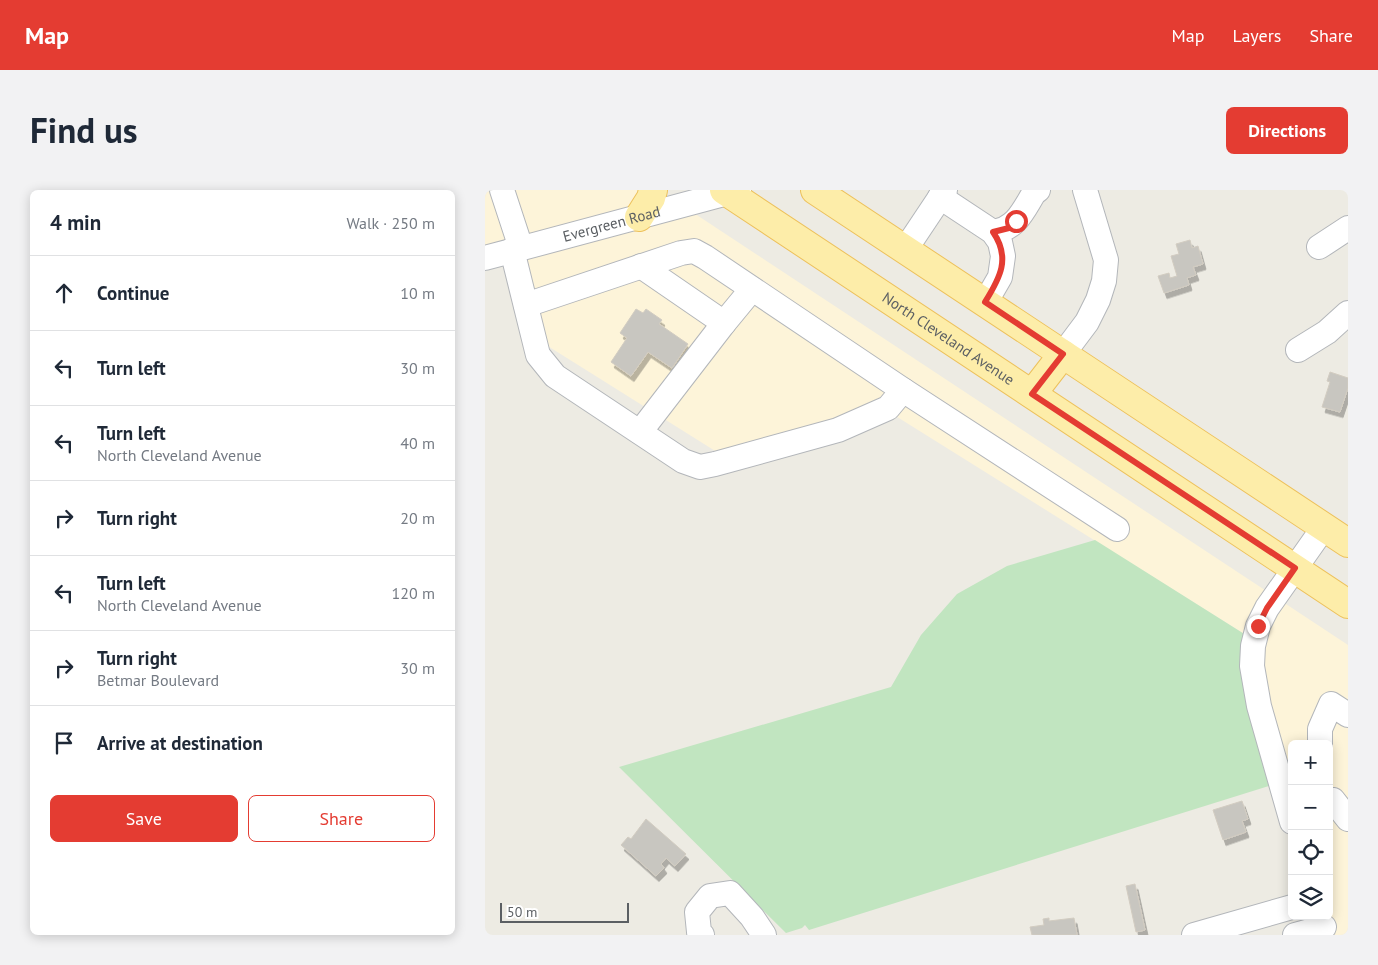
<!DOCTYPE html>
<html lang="en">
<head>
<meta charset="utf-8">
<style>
  body { margin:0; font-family:"PT Sans",sans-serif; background:#f2f2f3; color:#1f2937 }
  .controls { position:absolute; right:15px; bottom:15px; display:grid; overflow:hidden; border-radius:8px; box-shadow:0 2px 12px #0003 }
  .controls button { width:45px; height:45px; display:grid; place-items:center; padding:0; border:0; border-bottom:1px solid #e0e1e3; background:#fff; color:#1f2937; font:25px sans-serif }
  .scale { position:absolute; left:15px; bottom:12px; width:129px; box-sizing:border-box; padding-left:5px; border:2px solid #5b5f63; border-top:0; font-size:14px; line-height:18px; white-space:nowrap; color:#5b5f63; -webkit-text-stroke:4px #fff; paint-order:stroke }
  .stop { position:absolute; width:15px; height:15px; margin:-11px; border:4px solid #e43c32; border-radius:50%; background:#fff }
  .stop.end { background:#e43c32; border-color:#fff; box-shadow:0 1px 5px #0008 }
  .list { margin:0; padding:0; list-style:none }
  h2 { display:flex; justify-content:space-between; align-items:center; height:65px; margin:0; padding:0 20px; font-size:21px }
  h2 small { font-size:16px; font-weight:400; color:#747a83 }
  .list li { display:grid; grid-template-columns:32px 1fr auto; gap:15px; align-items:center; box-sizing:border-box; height:75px; padding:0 20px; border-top:1px solid #e0e1e3 }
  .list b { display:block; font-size:19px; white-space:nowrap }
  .list p { margin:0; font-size:16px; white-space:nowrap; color:#747a83 }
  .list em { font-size:16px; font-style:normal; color:#747a83 }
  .actions { display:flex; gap:10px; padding:15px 20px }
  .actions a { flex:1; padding:11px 0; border:1px solid #e43c32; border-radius:8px; text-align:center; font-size:18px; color:#e43c32 }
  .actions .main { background:#e43c32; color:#fff }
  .icon { flex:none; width:28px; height:28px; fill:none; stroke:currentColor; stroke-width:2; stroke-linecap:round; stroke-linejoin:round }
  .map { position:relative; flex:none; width:863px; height:745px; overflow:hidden; border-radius:8px }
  header { display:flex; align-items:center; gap:30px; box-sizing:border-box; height:70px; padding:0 25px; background:#e43c32; color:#fff }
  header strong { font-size:24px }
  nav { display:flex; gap:28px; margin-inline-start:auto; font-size:18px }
  .intro { display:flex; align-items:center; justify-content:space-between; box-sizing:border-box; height:120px; padding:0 30px }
  h1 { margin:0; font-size:35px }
  .button { padding:12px 22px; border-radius:8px; background:#e43c32; color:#fff; font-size:18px; font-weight:700 }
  main { display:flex; gap:30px; padding:0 30px }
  aside { flex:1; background:#fff; border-radius:8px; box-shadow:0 2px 12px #0003 }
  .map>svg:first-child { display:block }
  .commercial { fill:#fdf4d9 }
  .green { fill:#c1e5c0 }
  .building { fill:#c8c6c0; stroke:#d2ccc1; filter:url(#shadow) }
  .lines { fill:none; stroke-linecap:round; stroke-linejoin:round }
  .minor-casing { stroke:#b3b6ba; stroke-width:26 }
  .major-casing { stroke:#edc15c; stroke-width:30 }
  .minor { stroke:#fff; stroke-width:24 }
  .major { stroke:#fdeda9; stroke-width:28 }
  .route { stroke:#e43c32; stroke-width:6 }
  .labels { text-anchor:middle; stroke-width:4.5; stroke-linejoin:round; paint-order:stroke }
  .street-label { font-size:15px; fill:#5b5f63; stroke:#fff }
</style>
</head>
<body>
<header>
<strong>Map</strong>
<nav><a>Map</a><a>Layers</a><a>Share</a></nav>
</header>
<div class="intro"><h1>Find us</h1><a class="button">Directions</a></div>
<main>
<aside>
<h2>4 min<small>Walk · 250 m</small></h2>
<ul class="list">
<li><svg class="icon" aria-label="ahead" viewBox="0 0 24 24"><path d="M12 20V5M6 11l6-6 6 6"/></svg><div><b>Continue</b></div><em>10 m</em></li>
<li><svg class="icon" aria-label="left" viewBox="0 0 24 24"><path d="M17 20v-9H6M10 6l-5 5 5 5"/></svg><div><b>Turn left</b></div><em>30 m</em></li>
<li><svg class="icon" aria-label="left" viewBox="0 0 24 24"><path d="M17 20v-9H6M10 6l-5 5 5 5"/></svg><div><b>Turn left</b><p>North Cleveland Avenue</p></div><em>40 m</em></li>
<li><svg class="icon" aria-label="right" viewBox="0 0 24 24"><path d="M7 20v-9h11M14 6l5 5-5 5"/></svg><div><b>Turn right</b></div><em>20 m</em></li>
<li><svg class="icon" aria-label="left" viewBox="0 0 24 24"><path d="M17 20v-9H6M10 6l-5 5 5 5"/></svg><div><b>Turn left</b><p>North Cleveland Avenue</p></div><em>120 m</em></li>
<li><svg class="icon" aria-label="right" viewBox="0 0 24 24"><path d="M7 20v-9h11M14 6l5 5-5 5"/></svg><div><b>Turn right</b><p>Betmar Boulevard</p></div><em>30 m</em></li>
<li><svg class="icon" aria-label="arrive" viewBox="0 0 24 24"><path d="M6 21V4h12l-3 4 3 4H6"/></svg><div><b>Arrive at destination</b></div></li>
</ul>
<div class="actions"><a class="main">Save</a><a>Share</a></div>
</aside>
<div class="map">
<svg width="863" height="745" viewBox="0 0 863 745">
  <defs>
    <filter id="shadow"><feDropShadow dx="3" dy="5.5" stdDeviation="0" flood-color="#0004"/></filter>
  </defs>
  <rect width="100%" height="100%" fill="#edebe3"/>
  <path class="commercial" d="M0,0H159L141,28L155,41L174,15L177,2L863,455V745H841L835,726H844V554H807V639L772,452L401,220L243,269L58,153L27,54L0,62Z"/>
  <path class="green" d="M610,350L772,452L793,593L324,740L320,735L317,738L301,743L134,577L406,497L436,445L472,404L522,376Z"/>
  <g class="building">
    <path d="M705,50L707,58L713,56L718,74L708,77L711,85L702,88L704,95L679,103L673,86L684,83L685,88L692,86L686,66L694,64L691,54Z"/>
    <path d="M151,119L158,123L161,119L177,130L174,134L203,154L187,178L163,162L146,186L126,172L142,148L135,143Z"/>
    <path d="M845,182L863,188V198L855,222L837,217L845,192L842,191Z"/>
    <path d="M757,611L763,629L757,631L761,642L738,650L728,620Z"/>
    <path d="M161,629L201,664L190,676L181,668L176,674L179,678L171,686L136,655L143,647L146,649Z"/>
    <path d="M650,694L660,740L651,742L641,696Z"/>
    <path d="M564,728V731L589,728L592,745H547L545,737L559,735L558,729Z"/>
  </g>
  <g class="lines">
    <defs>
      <g id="minor">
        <path d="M17,0L36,58"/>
        <path d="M455,7L508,42L515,52L518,66L515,87L500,113"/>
        <path d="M508,42C531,39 538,21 549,3L553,0"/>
        <path d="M834,57L863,38"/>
        <path d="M27,60L53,165L70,186L198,271L215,277L230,274L353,240L403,218L418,200"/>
        <path d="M420,60L460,0"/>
        <path id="s1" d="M0,68L254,0"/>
        <path d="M41,115L196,63L209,61L220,67L418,200L632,339"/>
        <path d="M239,133L267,99"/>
        <path d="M813,160L842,142L863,123"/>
        <path d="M578,164L602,132L613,110L619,91L621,70L600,0"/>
        <path d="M155,242L239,133L156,76"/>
        <path d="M835,554V539L846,514L863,525"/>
        <path d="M848,610L863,629"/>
        <path d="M807,632L774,516L767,476L768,456L773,436L782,418L839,337"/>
        <path d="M217,745L214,742L212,722L225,706L245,703L267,727L279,745"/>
        <path d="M709,745L807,717"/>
        <path d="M810,745L839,737"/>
      </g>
      <g id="major">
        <path id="s2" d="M239,0L863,414"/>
        <path d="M330,0L863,353"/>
        <path d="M154,27L166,8L168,0"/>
        <path d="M547,204L578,164"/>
      </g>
    </defs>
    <use href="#minor" class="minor-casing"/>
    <use href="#major" class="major-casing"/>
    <use href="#minor" class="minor"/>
    <use href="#major" class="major"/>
  </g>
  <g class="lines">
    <path class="route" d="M531,31L524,38L508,42C526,68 515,88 500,112L578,164L547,204L810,378L782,418L773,436"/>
  </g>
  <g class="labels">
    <g class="street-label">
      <text dy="5" stroke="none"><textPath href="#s1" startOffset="131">Evergreen Road</textPath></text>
      <text dy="5" stroke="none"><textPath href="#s2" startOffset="269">North Cleveland Avenue</textPath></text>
    </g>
  </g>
</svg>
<div class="controls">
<button>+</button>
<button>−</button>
<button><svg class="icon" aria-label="locate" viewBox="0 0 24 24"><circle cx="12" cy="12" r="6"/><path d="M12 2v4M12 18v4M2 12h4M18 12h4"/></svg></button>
<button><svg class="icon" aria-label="layers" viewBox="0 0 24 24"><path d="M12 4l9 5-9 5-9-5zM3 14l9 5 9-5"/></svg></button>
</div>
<div class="scale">50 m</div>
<div class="stop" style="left:531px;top:31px"></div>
<div class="stop end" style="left:773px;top:436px"></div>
</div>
</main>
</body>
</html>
